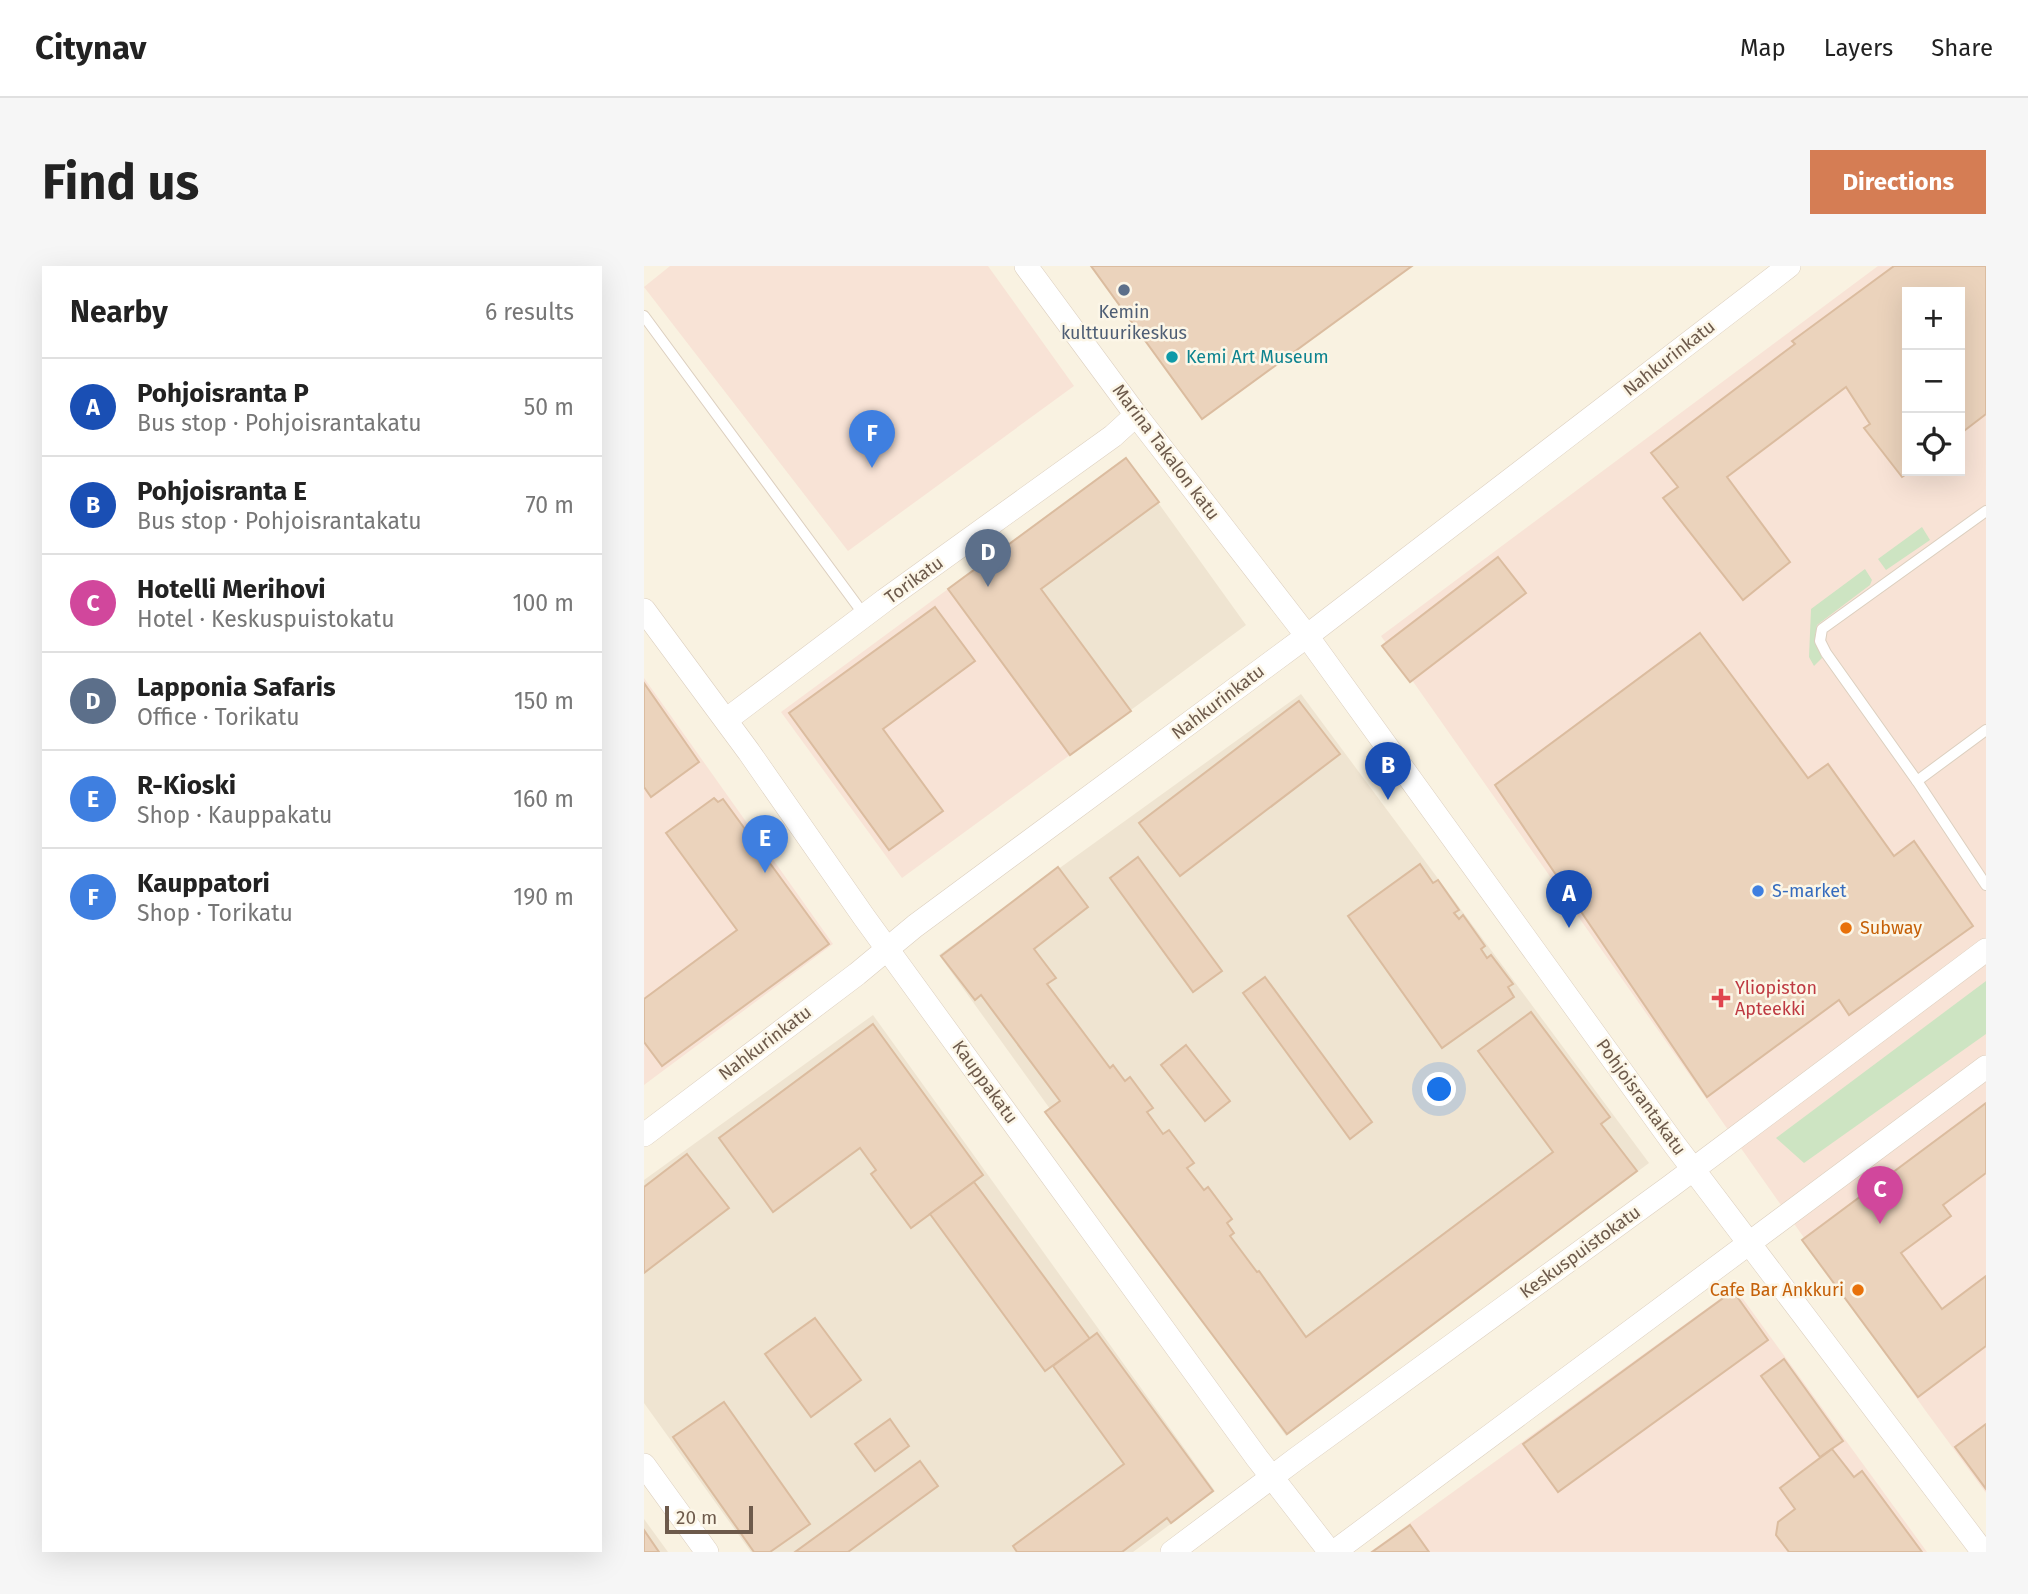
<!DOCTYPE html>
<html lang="en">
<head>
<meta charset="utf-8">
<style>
  body { margin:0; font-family:"Fira Sans",sans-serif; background:#f6f6f6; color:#222 }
  .controls { position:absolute; right:21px; top:21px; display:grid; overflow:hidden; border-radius:0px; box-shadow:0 7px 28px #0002 }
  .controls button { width:63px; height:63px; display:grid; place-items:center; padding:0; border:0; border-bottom:2px solid #e0e0e0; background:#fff; color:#222; font:35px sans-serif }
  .scale { position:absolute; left:21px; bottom:18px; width:88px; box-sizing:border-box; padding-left:7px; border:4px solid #6d5a4b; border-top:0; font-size:19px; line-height:24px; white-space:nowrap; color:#6d5a4b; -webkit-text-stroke:5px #fcf6e7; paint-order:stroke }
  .you { position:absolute; left:796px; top:824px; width:24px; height:24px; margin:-18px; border:5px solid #fff; border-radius:50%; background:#1a73e8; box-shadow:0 0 0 10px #1a73e833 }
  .badge { display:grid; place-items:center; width:46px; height:46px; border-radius:50%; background:#d57d54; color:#fff; font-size:23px; font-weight:700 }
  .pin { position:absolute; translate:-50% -58px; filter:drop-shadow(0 2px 4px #0008) }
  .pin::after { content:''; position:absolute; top:37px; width:24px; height:21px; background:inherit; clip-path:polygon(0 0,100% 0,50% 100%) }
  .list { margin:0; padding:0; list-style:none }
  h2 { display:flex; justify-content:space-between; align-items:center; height:91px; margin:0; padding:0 28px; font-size:30px }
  h2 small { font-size:23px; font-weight:400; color:#767676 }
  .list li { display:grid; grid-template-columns:46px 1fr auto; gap:21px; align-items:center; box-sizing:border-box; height:98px; padding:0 28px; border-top:2px solid #e0e0e0 }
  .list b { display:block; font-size:26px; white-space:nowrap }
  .list p { margin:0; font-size:23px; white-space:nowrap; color:#767676 }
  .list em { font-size:23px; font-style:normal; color:#767676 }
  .icon { flex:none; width:38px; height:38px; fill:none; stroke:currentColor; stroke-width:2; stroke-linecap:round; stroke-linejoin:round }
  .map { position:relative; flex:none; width:1342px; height:1286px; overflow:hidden; border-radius:0px }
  header { display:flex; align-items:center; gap:42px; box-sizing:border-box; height:98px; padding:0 35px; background:#fff; border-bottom:2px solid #e0e0e0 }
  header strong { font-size:33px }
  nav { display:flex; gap:38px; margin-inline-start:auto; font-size:24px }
  .intro { display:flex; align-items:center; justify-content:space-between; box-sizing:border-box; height:168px; padding:0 42px }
  h1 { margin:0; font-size:49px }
  .button { padding:18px 32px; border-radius:0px; background:#d57d54; color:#fff; font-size:24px; font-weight:700 }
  main { display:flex; gap:42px; padding:0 42px }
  aside { flex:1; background:#fff; border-radius:0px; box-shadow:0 7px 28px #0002 }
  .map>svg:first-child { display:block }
  .residential { fill:#efe4d1 }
  .commercial { fill:#f8e3d6; fill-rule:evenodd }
  .green { fill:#cde4c2 }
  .building { fill:#ebd3bc; stroke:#dbbc9f; stroke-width:2 }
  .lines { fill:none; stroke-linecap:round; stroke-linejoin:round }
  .lane-casing { stroke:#dccfbf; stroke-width:12 }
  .street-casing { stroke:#dccfbf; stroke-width:24 }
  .lane { stroke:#fff; stroke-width:10 }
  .street { stroke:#fff; stroke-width:23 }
  .service-dot { fill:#5c6f8a; stroke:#fcf6e7; stroke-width:2.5 }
  .culture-dot { fill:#0f9aa8; stroke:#fcf6e7; stroke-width:2.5 }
  .shop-dot { fill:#3f7fe0; stroke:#fcf6e7; stroke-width:2.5 }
  .food-dot { fill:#e8710a; stroke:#fcf6e7; stroke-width:2.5 }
  .health-dot { fill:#e0444e; stroke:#fcf6e7; stroke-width:2.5 }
  .labels { text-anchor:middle; stroke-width:5; stroke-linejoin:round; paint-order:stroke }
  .service-label { font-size:18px; fill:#4e5e75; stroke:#fcf6e7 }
  .culture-label { font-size:18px; fill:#0d838f; stroke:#fcf6e7; text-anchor:start }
  .street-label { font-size:18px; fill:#6d5a4b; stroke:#fcf6e7 }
  .shop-label { font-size:18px; fill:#366cbe; stroke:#fcf6e7; text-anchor:start }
  .food-label { font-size:18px; fill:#c56008; stroke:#fcf6e7; text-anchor:start }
  .health-label { font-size:18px; fill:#be3a42; stroke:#fcf6e7; text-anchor:start }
</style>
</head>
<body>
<header>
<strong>Citynav</strong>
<nav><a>Map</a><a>Layers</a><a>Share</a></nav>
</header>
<div class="intro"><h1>Find us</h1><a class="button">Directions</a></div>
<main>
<aside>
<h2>Nearby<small>6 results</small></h2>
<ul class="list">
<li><span class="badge" style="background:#1a4fb4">A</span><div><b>Pohjoisranta P</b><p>Bus stop · Pohjoisrantakatu</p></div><em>50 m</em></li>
<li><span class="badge" style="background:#1a4fb4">B</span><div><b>Pohjoisranta E</b><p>Bus stop · Pohjoisrantakatu</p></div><em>70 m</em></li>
<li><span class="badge" style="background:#d1479c">C</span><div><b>Hotelli Merihovi</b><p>Hotel · Keskuspuistokatu</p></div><em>100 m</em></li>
<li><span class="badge" style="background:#5c6f8a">D</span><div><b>Lapponia Safaris</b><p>Office · Torikatu</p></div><em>150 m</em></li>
<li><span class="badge" style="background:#3f7fe0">E</span><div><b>R-Kioski</b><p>Shop · Kauppakatu</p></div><em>160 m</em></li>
<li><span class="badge" style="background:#3f7fe0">F</span><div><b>Kauppatori</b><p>Shop · Torikatu</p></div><em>190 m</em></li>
</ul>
</aside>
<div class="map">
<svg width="1342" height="1286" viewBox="0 0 1342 1286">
  <rect width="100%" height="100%" fill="#f9f2e1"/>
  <g class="residential">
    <path d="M482,192L602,359L426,489L304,323Z"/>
    <path d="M657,428L1005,897L642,1170L295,689Z"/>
    <path d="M229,749L571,1225L489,1286H107L0,1137V914Z"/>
    <path d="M0,1253L24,1286H0Z"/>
  </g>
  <g class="commercial">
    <path d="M26,0H344L430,120L204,285L0,21Z"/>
    <path d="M1234,0H1342V1227L1281,1144L737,370ZM1263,26H1316V205H1263Z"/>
    <path d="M304,323L426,489L258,612L137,446Z"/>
    <path d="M0,412L189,678L0,819Z"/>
    <path d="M1091,1022L1283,1286H726Z"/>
  </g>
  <g class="green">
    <path d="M1278,261L1286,274L1242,304L1234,293Z"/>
    <path d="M1221,303L1228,314L1226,319L1173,359L1171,371L1178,392L1170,400L1165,391L1167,343Z"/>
    <path d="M1342,715V768L1160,897L1132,872Z"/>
  </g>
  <g class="building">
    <path d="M447,0H768L558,153Z"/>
    <path d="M1250,0H1342V148L1316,168V26H1263V205H1267L1258,211L1220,162L1226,158L1202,121L1083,211L1146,296L1099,334L1019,232L1034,221L1007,187L1151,78L1148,75Z"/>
    <path d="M482,192L515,236L397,323L487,445L426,489L304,323Z"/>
    <path d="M854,291L882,327L766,416L738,380Z"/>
    <path d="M291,341L331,395L239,463L299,545L245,584L145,447Z"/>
    <path d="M1056,367L1164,512L1184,498L1250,590L1270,575L1329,660L1205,749L1195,734L1063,831L851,519Z"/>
    <path d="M0,417L55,496L7,531L0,521Z"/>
    <path d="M655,435L696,488L536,610L495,557Z"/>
    <path d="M70,532L74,536L79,533L185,678L18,800L0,776V733L93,664L22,567Z"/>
    <path d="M494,591L578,705L549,726L466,612Z"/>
    <path d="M776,598L789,617L794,614L815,644L810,647L815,653L819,649L841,680L837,683L843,692L847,689L869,718L864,721L870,731L798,782L704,650Z"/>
    <path d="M414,601L444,641L390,683L412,712L403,718L466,802L469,799L481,815L486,811L509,842L503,846L519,868L525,864L550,897L543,902L560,924L564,921L588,953L583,957L590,967L586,970L613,1006L615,1005L662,1071L909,886L834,785L887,746L966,851L957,858L993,905L643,1168L401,846L416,835L337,729L331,734L297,690Z"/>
    <path d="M621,711L728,856L706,873L599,727Z"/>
    <path d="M229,758L339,909L267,962L227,908L232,904L216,882L129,946L75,872Z"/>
    <path d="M542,779L586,835L561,855L517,799Z"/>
    <path d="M1342,837V907L1299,939L1307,950L1257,987L1298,1043L1342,1010V1080L1274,1131L1158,974Z"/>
    <path d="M43,888L85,942L0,1007V921Z"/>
    <path d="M330,916L446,1073L401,1105L286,948Z"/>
    <path d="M1089,1025L1124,1074L914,1226L879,1178Z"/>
    <path d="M171,1052L217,1114L167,1151L121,1088Z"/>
    <path d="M453,1067L569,1225L527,1257L523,1252L478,1286H373L369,1280L480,1198L409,1100Z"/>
    <path d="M1140,1093L1199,1175L1176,1191L1117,1110Z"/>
    <path d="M80,1136L166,1258L126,1286H110L29,1171Z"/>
    <path d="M246,1153L265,1180L231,1205L211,1178Z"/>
    <path d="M1342,1158V1223L1311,1181Z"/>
    <path d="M1188,1183L1210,1211L1218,1205L1278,1286H1145L1132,1269L1134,1256L1151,1243L1136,1222Z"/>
    <path d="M276,1195L294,1220L204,1286H151Z"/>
    <path d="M766,1259L785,1286H728Z"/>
    <path d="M0,1264L15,1286H0Z"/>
  </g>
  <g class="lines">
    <defs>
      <g id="lane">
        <path d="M0,50L221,350"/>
        <path d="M1342,245L1178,363L1176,375L1182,387L1273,515L1342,619"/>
        <path d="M1273,515L1342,464"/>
      </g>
      <g id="street">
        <path d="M382,0L492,149L663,370L1030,878L1339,1286"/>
        <path d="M0,344L105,486L220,651L613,1192L686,1286"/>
        <path d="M82,454L241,334L469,170L492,149"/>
        <path d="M0,869L213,708L271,660L663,370L1145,0"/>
        <path d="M0,1199L63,1286"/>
        <path d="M528,1286L652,1193L1027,920L1342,684"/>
        <path d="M690,1286L1342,801"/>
      </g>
    </defs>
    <use href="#lane" class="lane-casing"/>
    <use href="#street" class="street-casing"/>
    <use href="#lane" class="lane"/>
    <use href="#street" class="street"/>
  </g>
  <circle class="service-dot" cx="480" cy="24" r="7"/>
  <circle class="culture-dot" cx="528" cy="91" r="7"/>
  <circle class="shop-dot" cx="1114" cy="625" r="7"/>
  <g class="food-dot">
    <circle cx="1202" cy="662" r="7"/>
    <circle cx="1214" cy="1024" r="7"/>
  </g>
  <path class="health-dot" d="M1073.5 721.5h7v7h7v7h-7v7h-7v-7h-7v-7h7z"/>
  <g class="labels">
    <g class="service-label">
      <text x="480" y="52">Kemin<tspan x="480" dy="21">kulttuurikeskus</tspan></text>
    </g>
    <g class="culture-label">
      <text x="542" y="97">Kemi Art Museum</text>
    </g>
    <g class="street-label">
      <text transform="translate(1025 92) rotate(-38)" y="6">Nahkurinkatu</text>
      <text transform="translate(522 186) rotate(53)" y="6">Marina Takalon katu</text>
      <text transform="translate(270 314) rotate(-36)" y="6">Torikatu</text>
      <text transform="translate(574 436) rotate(-37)" y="6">Nahkurinkatu</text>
      <text transform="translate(121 777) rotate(-37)" y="6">Nahkurinkatu</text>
      <text transform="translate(341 816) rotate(54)" y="6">Kauppakatu</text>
      <text transform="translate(997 831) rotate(54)" y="6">Pohjoisrantakatu</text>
      <text transform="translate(936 986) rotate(-36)" y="6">Keskuspuistokatu</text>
    </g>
    <g class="shop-label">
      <text x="1128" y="631">S-market</text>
    </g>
    <g class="food-label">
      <text x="1216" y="668">Subway</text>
      <text x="1200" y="1030" text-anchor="end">Cafe Bar Ankkuri</text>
    </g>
    <g class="health-label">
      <text x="1091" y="728">Yliopiston<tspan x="1091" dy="21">Apteekki</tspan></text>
    </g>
  </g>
</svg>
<div class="controls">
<button>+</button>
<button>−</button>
<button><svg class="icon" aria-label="locate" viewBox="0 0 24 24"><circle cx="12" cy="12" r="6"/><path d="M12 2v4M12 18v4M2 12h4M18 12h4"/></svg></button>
</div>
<div class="scale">20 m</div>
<div class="you"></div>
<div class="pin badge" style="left:925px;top:662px;background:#1a4fb4">A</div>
<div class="pin badge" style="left:744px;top:534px;background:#1a4fb4">B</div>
<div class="pin badge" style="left:1236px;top:958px;background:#d1479c">C</div>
<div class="pin badge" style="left:344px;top:321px;background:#5c6f8a">D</div>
<div class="pin badge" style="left:121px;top:607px;background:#3f7fe0">E</div>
<div class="pin badge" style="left:228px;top:202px;background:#3f7fe0">F</div>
</div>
</main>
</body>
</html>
